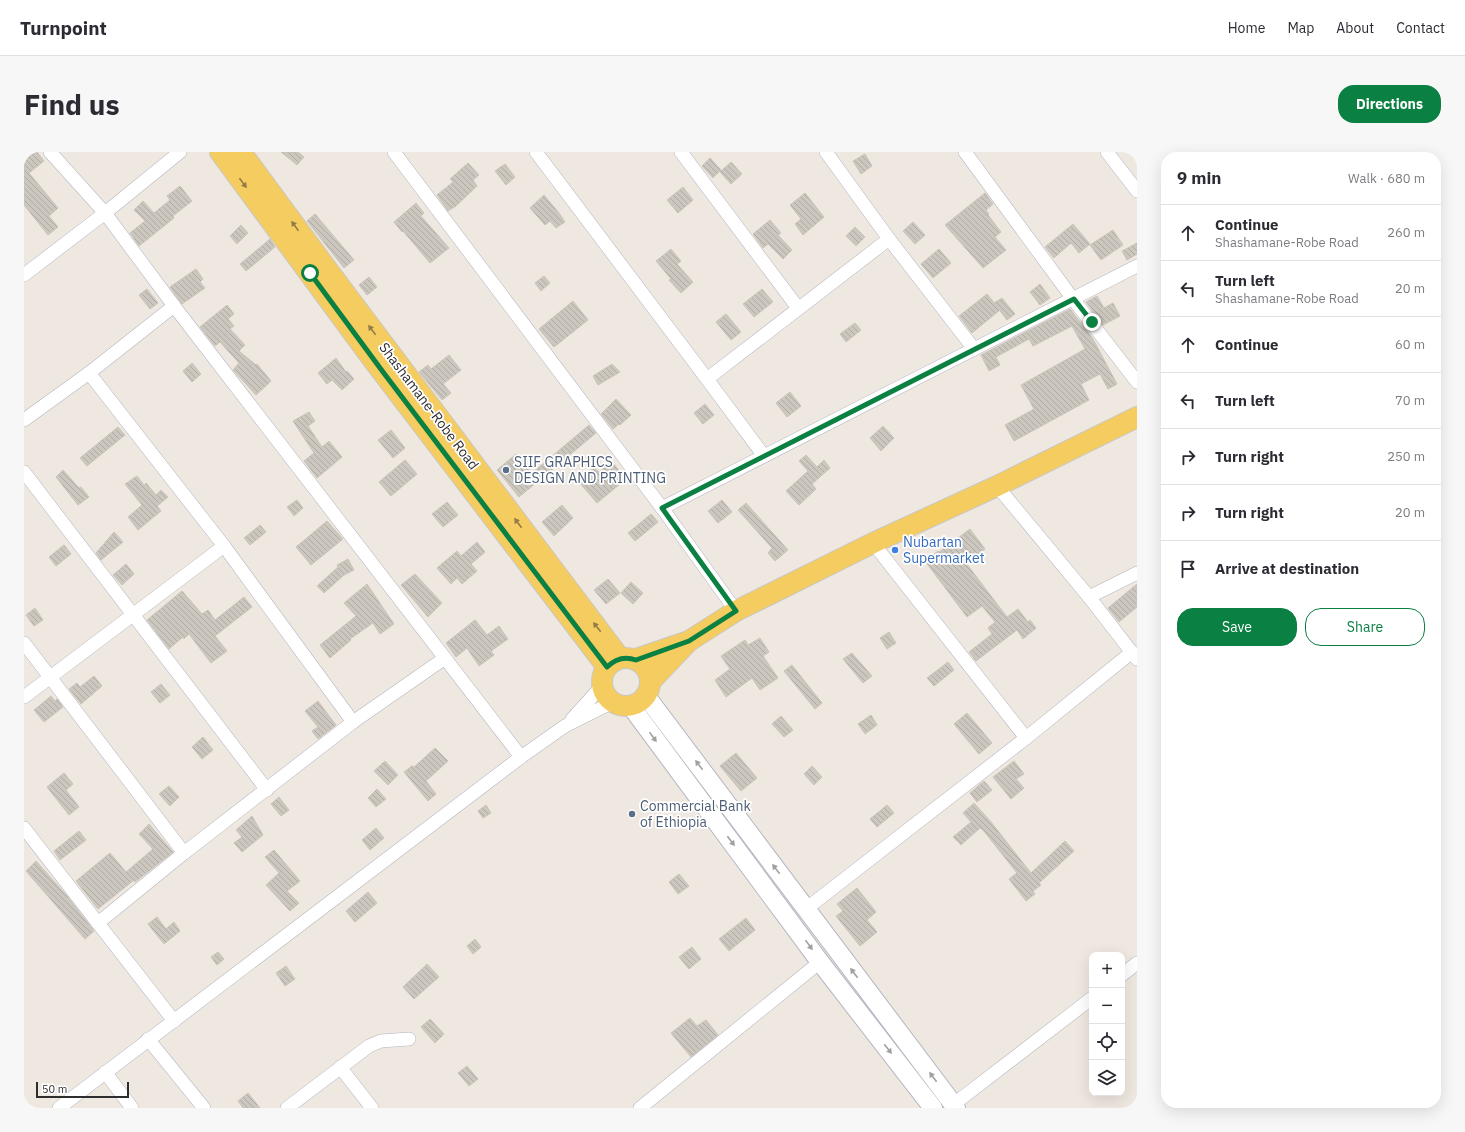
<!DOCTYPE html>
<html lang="en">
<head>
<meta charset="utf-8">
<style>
  body { margin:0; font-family:"IBM Plex Sans",sans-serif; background:#f7f7f7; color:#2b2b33 }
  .controls { position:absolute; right:12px; bottom:12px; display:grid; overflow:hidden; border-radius:8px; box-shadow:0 4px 16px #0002 }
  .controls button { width:36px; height:36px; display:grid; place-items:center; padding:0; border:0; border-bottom:1px solid #e1e1e2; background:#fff; color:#2b2b33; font:20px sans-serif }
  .scale { position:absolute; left:12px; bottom:10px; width:93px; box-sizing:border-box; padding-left:4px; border:2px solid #2d2d2d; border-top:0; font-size:11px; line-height:14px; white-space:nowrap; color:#2d2d2d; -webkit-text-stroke:3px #fff; paint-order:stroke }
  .stop { position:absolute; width:12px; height:12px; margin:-9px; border:3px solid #0b8043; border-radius:50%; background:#fff }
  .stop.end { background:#0b8043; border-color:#fff; box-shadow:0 1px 4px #0008 }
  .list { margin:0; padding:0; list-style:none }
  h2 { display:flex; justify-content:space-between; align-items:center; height:52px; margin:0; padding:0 16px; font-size:17px }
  h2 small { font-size:13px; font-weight:400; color:#7c7c81 }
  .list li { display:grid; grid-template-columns:26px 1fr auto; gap:12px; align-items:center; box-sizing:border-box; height:56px; padding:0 16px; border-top:1px solid #e1e1e2 }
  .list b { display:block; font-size:15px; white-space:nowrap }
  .list p { margin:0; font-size:13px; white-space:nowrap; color:#7c7c81 }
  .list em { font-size:13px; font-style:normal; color:#7c7c81 }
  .actions { display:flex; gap:8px; padding:12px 16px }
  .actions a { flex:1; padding:9px 0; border:1px solid #0b8043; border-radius:16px; text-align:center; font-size:14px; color:#0b8043 }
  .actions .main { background:#0b8043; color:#fff }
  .icon { flex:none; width:22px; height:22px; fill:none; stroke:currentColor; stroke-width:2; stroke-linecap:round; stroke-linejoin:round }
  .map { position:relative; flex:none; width:1113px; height:956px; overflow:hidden; border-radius:16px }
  header { display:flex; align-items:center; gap:24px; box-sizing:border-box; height:56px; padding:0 20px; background:#fff; border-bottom:1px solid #e1e1e2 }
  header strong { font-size:19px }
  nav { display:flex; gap:22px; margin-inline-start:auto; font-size:14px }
  .intro { display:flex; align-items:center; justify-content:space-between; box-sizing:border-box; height:96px; padding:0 24px }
  h1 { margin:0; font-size:28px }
  .button { padding:10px 18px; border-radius:16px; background:#0b8043; color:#fff; font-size:14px; font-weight:700 }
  main { display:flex; gap:24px; padding:0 24px }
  aside { flex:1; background:#fff; border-radius:16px; box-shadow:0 4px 16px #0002 }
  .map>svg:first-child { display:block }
  .building { fill:url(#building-back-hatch); stroke:#cbc4b9 }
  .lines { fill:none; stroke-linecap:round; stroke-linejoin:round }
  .minor-casing { stroke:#b3b6c1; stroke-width:14 }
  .secondary-casing { stroke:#b3b6c1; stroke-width:20 }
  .primary-casing { stroke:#c8c8c8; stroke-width:22 }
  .minor { stroke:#fff; stroke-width:13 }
  .secondary { stroke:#fff; stroke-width:18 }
  .primary { stroke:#f5cc5f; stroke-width:20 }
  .oneway { fill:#917c46 }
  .oneway2 { fill:#a0a0a0 }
  .route { stroke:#0b8043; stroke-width:5 }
  .service-dot { fill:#5c6f8a; stroke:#fff; stroke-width:1.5 }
  .shop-dot { fill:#3f7fe0; stroke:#fff; stroke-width:1.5 }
  .labels { text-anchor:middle; stroke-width:3.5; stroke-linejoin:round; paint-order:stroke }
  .street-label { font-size:14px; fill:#2d2d2d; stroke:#fff }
  .service-label { font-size:14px; fill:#4e5e75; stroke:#fff; text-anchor:start }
  .shop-label { font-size:14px; fill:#366cbe; stroke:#fff; text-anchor:start }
</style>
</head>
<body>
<header>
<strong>Turnpoint</strong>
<nav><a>Home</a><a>Map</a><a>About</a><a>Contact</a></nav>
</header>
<div class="intro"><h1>Find us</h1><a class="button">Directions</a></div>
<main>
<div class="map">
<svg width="1113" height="956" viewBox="0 0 1113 956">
  <defs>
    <pattern id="building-back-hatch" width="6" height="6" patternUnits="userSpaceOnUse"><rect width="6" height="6" fill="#cbc6be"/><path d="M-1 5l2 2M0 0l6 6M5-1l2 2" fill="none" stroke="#afaaa4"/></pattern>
  </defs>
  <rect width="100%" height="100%" fill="#efe8e0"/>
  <g class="building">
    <path d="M0,0H13L20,9L5,21L34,56L25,64L34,75L24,83L0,53Z"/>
    <path d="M257,0H274L280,5L273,13Z"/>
    <path d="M841,2L848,14L837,22L829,9Z"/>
    <path d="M686,6L697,18L689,26L678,14Z"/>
    <path d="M707,10L718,22L707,32L696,20Z"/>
    <path d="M444,11L455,23L449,28L453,34L432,54L424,59L413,43L429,30L426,27Z"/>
    <path d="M481,12L491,25L482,33L471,19Z"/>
    <path d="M156,34L168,49L149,64L150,66L115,94L106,81L121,69L110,58L119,49L130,61L146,48L143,44Z"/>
    <path d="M659,35L669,48L654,61L643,48Z"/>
    <path d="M781,41L800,65L779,83L771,72L777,67L766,53Z"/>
    <path d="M961,41L969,52L962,58L965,62L964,63L977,80L971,85L982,98L959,116L921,73Z"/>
    <path d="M520,43L535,61L541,70L532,76L526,69L521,73L506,56Z"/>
    <path d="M392,51L400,61L397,64L425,96L406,111L379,79L378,80L370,70Z"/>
    <path d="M291,62L330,108L320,116L283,69Z"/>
    <path d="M746,68L757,81L754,83L768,98L759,107L744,92L739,96L729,82Z"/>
    <path d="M889,70L901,83L891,92L879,79Z"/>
    <path d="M1049,72L1066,92L1055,101L1047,91L1030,106L1021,95Z"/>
    <path d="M217,73L224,81L213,92L206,84Z"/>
    <path d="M831,75L841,85L832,94L822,84Z"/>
    <path d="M1089,78L1099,93L1077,108L1066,93Z"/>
    <path d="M246,87L251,95L222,119L216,112Z"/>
    <path d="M1113,91V102L1103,108L1098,99Z"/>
    <path d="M647,97L657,109L653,112L669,130L657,141L645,128L647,127L632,109Z"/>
    <path d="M915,97L927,111L909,126L897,112Z"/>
    <path d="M172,117L179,127L176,130L181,136L158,152L146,135Z"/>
    <path d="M520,124L526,131L517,139L511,131Z"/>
    <path d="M345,125L353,135L343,143L335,133Z"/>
    <path d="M1016,132L1026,146L1016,153L1006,140Z"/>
    <path d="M123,137L134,151L126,157L115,143Z"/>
    <path d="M738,137L749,150L730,165L719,152Z"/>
    <path d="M963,142L976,158L948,181L935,164Z"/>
    <path d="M1073,144L1080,156L1089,151L1096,164L1079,173L1062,150Z"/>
    <path d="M978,146L991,162L983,168L970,151Z"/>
    <path d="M549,149L564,168L530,195L515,177Z"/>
    <path d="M203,153L210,162L204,167L210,174L206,177L221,193L215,199L232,213L233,212L247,229L232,243L209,218L215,211L196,190L191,194L176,175Z"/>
    <path d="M1046,157L1069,187L1093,232L1084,237L1076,222L1057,232L1065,248L990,289L981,273L1010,257L997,233L1061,197L1048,174L1009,194L1005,187L972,205L976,213L965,219L957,203Z"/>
    <path d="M702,162L717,180L707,188L692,170Z"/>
    <path d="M831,171L837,178L822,190L816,182Z"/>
    <path d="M425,203L437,218L419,232L427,241L418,248L395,220L404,213L407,217Z"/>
    <path d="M312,206L322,220L323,219L330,227L318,238L308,228L303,232L294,221Z"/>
    <path d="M168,211L177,222L168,230L159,219Z"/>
    <path d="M588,212L596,220L574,233L569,224Z"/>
    <path d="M766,240L777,254L763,265L752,251Z"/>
    <path d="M592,247L607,263L596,273L595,272L589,277L577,262Z"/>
    <path d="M681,252L690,263L679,272L670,261Z"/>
    <path d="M285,260L291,269L284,274L298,295L305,289L318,305L293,326L280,309L290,301L269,269Z"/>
    <path d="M565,273L572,281L495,345L473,318L492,302L508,321Z"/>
    <path d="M859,274L870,286L857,299L846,286Z"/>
    <path d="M94,275L101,283L63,314L56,306Z"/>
    <path d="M367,278L381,296L369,306L354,288Z"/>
    <path d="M782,303L793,315L800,308L806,316L788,332L792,337L775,353L762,339L784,319L775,309Z"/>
    <path d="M381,308L393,322L367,344L355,330Z"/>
    <path d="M588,310L602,327L573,351L554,329L570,315L575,320Z"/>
    <path d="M39,318L55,336L57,335L65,345L54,353L32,325Z"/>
    <path d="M113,324L120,333L122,331L132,343L137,338L144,345L133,354L137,359L114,378L104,365L118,353L101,332Z"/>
    <path d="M273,348L279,356L270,364L263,355Z"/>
    <path d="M698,348L708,360L694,371L684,359Z"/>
    <path d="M423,350L434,363L419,375L408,362Z"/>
    <path d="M722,351L764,398L751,409L744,401L748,396L714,358Z"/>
    <path d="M538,353L549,366L530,384L518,370Z"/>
    <path d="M627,362L634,370L611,389L604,381Z"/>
    <path d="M303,369L319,387L287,413L272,395Z"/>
    <path d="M236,373L242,380L226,393L220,386Z"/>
    <path d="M946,377L961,397L942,411L983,465L994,457L1004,470L1006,468L1012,476L999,487L993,478L952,509L945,500L968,482L964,476L971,470L958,454L943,465L901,409L914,399L915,400Z"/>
    <path d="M90,380L99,390L77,408L72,401Z"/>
    <path d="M453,390L461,400L447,412L453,419L438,432L433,426L427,432L413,416L433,399L437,404Z"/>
    <path d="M40,393L47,402L32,414L25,405Z"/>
    <path d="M324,407L330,418L320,423L300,441L293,434L314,415L313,413Z"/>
    <path d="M102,412L110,422L98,433L89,423Z"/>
    <path d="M391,422L418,451L404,465L377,433Z"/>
    <path d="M584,427L596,441L582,452L570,438Z"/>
    <path d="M607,430L619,441L609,452L597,441Z"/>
    <path d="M343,432L370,472L356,482L349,471L326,487L327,488L306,506L296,493L332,464L320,451Z"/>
    <path d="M1113,432V455L1095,470L1084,456Z"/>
    <path d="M158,439L178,462L184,458L191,468L220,445L228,455L191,484L203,499L187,511L165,482L160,487L159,485L145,497L123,468Z"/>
    <path d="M11,456L19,468L10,474L2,463Z"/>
    <path d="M451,468L463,483L475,474L484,487L467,499L470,503L455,514L443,496L432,505L422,491Z"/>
    <path d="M865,480L872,491L863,497L856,486Z"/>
    <path d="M736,486L745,500L739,504L754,526L736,538L728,526L702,545L691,528L706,517L697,504L721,488L724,493Z"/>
    <path d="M828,501L848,524L839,531L819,507Z"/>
    <path d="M924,510L930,518L910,534L903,526Z"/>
    <path d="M768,513L798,551L791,557L760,519Z"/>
    <path d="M70,524L78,534L57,552L45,537L53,531L56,535Z"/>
    <path d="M137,532L146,543L136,551L127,540Z"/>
    <path d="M27,544L31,549L33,547L39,555L20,570L10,558Z"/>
    <path d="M294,549L312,573L294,587L288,579L294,575L281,559Z"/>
    <path d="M943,561L968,591L955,602L930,572Z"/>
    <path d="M847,563L853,573L841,582L834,572Z"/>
    <path d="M757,564L769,578L760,585L748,572Z"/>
    <path d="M179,585L189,598L178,607L168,595Z"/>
    <path d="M411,596L424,609L402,629L412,642L404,649L380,620L388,614L390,615Z"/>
    <path d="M712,601L733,626L717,639L696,614Z"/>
    <path d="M361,609L374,623L364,633L350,619Z"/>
    <path d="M990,609L1000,622L992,627L1000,636L987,647L969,625Z"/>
    <path d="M788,614L798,625L790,633L780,622Z"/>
    <path d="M40,621L49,632L42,638L55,655L45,663L23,635Z"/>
    <path d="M960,629L968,638L953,650L946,641Z"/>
    <path d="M145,634L155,645L146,654L135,642Z"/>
    <path d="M353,637L362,647L352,655L344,646Z"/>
    <path d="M255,645L265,658L257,664L247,652Z"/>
    <path d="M950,651L967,670L1007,721L1041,689L1050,699L1015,731L1017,733L1009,739L1011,742L1002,749L985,727L993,721L959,678L956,676L937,693L929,685L947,670L939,661Z"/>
    <path d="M462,653L467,661L459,666L454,659Z"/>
    <path d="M863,653L870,661L853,675L846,667Z"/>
    <path d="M228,664L239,683L218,700L210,691L218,685L212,678Z"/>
    <path d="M125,672L149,700L111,730L110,728L74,757L52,729L86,701L102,720L129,697L115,682Z"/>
    <path d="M352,676L360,686L346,698L338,688Z"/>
    <path d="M55,679L62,688L36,708L30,699Z"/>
    <path d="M250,698L276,729L263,739L275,751L266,759L242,733L255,721L241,705Z"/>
    <path d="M12,709L43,744L70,779L61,787L2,719Z"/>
    <path d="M655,722L665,734L654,742L645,730Z"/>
    <path d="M833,736L852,760L843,768L853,780L836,794L812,764L819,759L813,752Z"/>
    <path d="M344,740L353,751L331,770L322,759Z"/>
    <path d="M133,765L142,777L150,770L156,779L140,792L124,772Z"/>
    <path d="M722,766L731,778L705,799L695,787Z"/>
    <path d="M451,787L457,795L449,802L443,794Z"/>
    <path d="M668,795L677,807L665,817L655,805Z"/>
    <path d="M194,800L200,807L193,813L187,805Z"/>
    <path d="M403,812L415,825L390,847L379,835Z"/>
    <path d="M262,814L271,827L261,834L252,821Z"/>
    <path d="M666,866L673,874L682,868L694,883L667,905L647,881Z"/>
    <path d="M406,867L420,882L411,891L397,875Z"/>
    <path d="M443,914L454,927L445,934L434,921Z"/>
    <path d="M224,941L236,956H219L214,949Z"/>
  </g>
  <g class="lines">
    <defs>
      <g id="minor">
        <path d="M26,0L81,61L150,154L497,605"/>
        <path d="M370,0L638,356L712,459"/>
        <path d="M512,0L683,227L740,304"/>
        <path d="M657,0L774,156"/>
        <path d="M802,0L865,87L950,197"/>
        <path d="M941,0L1049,147L1113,230"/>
        <path d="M1083,0L1113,39"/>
        <path d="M0,123L81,61L156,0"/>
        <path d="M65,221L200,394L329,570"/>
        <path d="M683,227L865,87"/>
        <path d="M0,268L65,221L150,154"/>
        <path d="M0,320L243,638"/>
        <path d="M973,334L1065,445L1113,507"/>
        <path d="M638,356L1113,114"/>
        <path d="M849,391L1002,586"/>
        <path d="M1065,445L1113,421"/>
        <path d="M0,491L160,701"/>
        <path d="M0,545L200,394"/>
        <path d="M548,567L578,534"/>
        <path d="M0,676L150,869"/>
        <path d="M782,757L1002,586L1108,500"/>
        <path d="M74,771L160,701L329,570L421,506"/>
        <path d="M1098,823L1113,811"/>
        <path d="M124,887L180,956"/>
        <path d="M316,915L348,956"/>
        <path d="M81,920L108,956"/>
        <path d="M930,952L1068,846"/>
        <path d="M35,956L497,605L541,574L589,550"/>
        <path d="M263,956L345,894L357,889L385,887"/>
        <path d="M616,956L796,810"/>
      </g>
      <g id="secondary">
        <path d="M622,544L932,956"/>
        <path d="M606,553L796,810L909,956"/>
      </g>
      <g id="primary">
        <path d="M196,0L349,208L583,515"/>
        <path d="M217,0L309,125L596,506"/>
        <circle cx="602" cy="530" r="24"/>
        <path d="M612,507L662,490"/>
        <path d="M627,529L665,489L712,459L849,391L973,334L1113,265"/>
      </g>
    </defs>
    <use href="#minor" class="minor-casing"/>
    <use href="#secondary" class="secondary-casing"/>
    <use href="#primary" class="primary-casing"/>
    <use href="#minor" class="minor"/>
    <use href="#secondary" class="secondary"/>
    <use href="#primary" class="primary"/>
  </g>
  <defs><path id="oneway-solid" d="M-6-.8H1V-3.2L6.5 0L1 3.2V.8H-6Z"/></defs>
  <g class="oneway">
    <use href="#oneway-solid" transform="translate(219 31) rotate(53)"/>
    <use href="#oneway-solid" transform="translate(271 74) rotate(-126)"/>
    <use href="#oneway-solid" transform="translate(348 178) rotate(-127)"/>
    <use href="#oneway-solid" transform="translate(494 371) rotate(-127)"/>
    <use href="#oneway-solid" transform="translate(573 475) rotate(-128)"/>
  </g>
  <g class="oneway2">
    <use href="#oneway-solid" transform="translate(629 585) rotate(54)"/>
    <use href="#oneway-solid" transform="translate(675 613) rotate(-127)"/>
    <use href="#oneway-solid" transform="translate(707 689) rotate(53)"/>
    <use href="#oneway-solid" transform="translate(752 717) rotate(-127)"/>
    <use href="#oneway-solid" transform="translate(785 793) rotate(54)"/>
    <use href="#oneway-solid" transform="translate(830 821) rotate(-127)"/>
    <use href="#oneway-solid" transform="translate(864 897) rotate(52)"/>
    <use href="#oneway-solid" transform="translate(909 925) rotate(-127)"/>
  </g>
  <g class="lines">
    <path class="route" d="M286,121L359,220L583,515C592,506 601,504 612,508L665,489L712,459L638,356L1050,147L1068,170"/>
  </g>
  <g class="service-dot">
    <circle cx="482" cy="318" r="4"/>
    <circle cx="608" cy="662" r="4"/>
  </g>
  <circle class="shop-dot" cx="871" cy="398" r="4"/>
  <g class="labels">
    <g class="street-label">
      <text transform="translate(405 254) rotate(53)" y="5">Shashamane-Robe Road</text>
    </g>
    <g class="service-label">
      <text x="490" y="315">SIIF GRAPHICS<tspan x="490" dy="16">DESIGN AND PRINTING</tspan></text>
      <text x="616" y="659">Commercial Bank<tspan x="616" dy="16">of Ethiopia</tspan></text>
    </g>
    <g class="shop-label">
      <text x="879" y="395">Nubartan<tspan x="879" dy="16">Supermarket</tspan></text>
    </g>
  </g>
</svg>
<div class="controls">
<button>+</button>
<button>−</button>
<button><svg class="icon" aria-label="locate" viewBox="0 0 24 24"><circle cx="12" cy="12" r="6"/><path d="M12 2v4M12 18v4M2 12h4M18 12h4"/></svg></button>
<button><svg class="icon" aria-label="layers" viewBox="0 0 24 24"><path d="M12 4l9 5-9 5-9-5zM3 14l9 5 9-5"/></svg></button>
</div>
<div class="scale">50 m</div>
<div class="stop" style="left:286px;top:121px"></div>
<div class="stop end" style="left:1068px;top:170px"></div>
</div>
<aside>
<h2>9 min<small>Walk · 680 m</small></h2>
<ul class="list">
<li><svg class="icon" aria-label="ahead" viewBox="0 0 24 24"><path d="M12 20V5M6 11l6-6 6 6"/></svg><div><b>Continue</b><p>Shashamane-Robe Road</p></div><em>260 m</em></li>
<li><svg class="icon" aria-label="left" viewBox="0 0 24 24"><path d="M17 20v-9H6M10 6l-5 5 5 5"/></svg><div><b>Turn left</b><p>Shashamane-Robe Road</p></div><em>20 m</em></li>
<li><svg class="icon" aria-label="ahead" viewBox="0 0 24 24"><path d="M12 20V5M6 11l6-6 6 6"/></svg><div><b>Continue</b></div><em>60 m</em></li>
<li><svg class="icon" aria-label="left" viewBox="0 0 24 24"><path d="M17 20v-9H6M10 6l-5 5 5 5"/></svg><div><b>Turn left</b></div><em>70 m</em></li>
<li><svg class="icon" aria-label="right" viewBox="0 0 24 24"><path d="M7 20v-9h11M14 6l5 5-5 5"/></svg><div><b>Turn right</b></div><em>250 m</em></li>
<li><svg class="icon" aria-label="right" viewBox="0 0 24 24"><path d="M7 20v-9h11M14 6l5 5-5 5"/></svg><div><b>Turn right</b></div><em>20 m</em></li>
<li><svg class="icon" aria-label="arrive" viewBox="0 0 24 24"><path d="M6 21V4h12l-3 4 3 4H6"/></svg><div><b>Arrive at destination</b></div></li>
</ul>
<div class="actions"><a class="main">Save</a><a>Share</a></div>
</aside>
</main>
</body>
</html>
